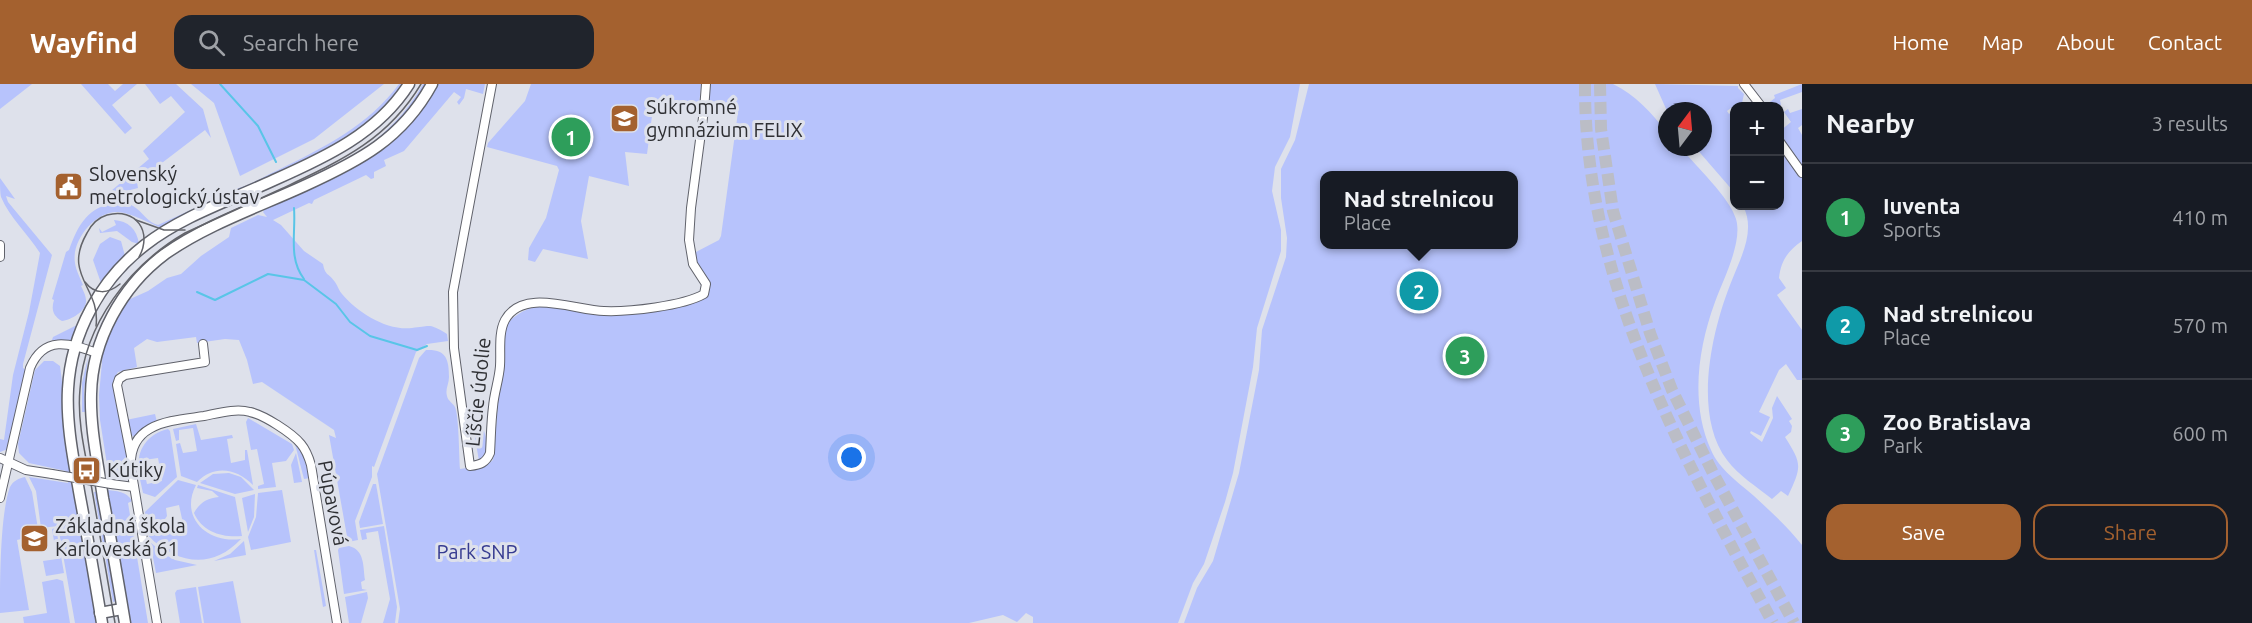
<!DOCTYPE html>
<html lang="en">
<head>
<meta charset="utf-8">
<style>
  body { margin:0; font-family:Ubuntu,sans-serif; background:#20242c; color:#f1f3f6 }
  .controls { position:absolute; right:18px; top:18px; display:grid; overflow:hidden; border-radius:12px; box-shadow:0 3px 9px #0003 }
  .controls button { width:54px; height:54px; display:grid; place-items:center; padding:0; border:0; border-bottom:2px solid #363941; background:#171b24; color:#f1f3f6; font:30px sans-serif }
  .compass { position:absolute; left:1658px; top:18px; width:54px; height:54px; border-radius:50%; background:#171b24; box-shadow:0 3px 9px #0003; rotate:16deg }
  .you { position:absolute; left:852px; top:374px; width:21px; height:21px; margin:-15px; border:4px solid #fff; border-radius:50%; background:#1a73e8; box-shadow:0 0 0 9px #1a73e833 }
  .badge { display:grid; place-items:center; width:39px; height:39px; border-radius:50%; background:#a4612f; color:#fff; font-size:20px; font-weight:700 }
  .pin { position:absolute; translate:-50% -50%; border:3px solid #fff; box-shadow:0 2px 6px #0006 }
  .popup { position:absolute; left:1320px; top:87px; width:198px; height:78px; box-sizing:border-box; display:grid; place-content:center; border-radius:12px; background:#171b24; filter:drop-shadow(0 2px 4px #0005); font-size:20px; white-space:nowrap; color:#9ea1a6 }
  .popup b { font-size:22px; color:#f1f3f6 }
  .popup::after { content:''; position:absolute; left:50%; top:100%; margin-left:-12px; border:12px solid transparent; border-top-color:#171b24 }
  .list { margin:0; padding:0; list-style:none }
  h2 { display:flex; justify-content:space-between; align-items:center; height:78px; margin:0; padding:0 24px; font-size:26px }
  h2 small { font-size:20px; font-weight:400; color:#9ea1a6 }
  .list li { display:grid; grid-template-columns:39px 1fr auto; gap:18px; align-items:center; box-sizing:border-box; height:108px; padding:0 24px; border-top:2px solid #363941 }
  .list b { display:block; font-size:22px; white-space:nowrap }
  .list p { margin:0; font-size:20px; white-space:nowrap; color:#9ea1a6 }
  .list em { font-size:20px; font-style:normal; color:#9ea1a6 }
  .actions { display:flex; gap:12px; padding:18px 24px }
  .actions a { flex:1; padding:14px 0; border:2px solid #a4612f; border-radius:18px; text-align:center; font-size:21px; color:#a4612f }
  .actions .main { background:#a4612f; color:#fff }
  .icon { flex:none; width:33px; height:33px; fill:none; stroke:currentColor; stroke-width:2; stroke-linecap:round; stroke-linejoin:round }
  .map { position:relative; flex:none; width:1802px; height:539px; overflow:hidden }
  header { display:flex; align-items:center; gap:36px; box-sizing:border-box; height:84px; padding:0 30px; background:#a4612f; color:#fff }
  header strong { font-size:28px }
  nav { display:flex; gap:33px; margin-inline-start:auto; font-size:21px }
  .search { width:420px; height:54px; background:#20242c; display:flex; align-items:center; gap:15px; box-sizing:border-box; padding:0 21px; border-radius:18px; color:#9ea1a6; font-size:22px }
  main { display:flex }
  aside { flex:1; background:#171b24 }
  .map>svg:first-child { display:block }
  .green { fill:#b7c3fc; fill-rule:evenodd }
  .lines { fill:none; stroke-linecap:round; stroke-linejoin:round }
  .stream { stroke:#59c5e7; stroke-width:2 }
  .highway-tunnel { stroke:#bbbdc6; stroke-width:12; stroke-dasharray:12 6; stroke-linecap:butt }
  .minor-casing { stroke:#60626b; stroke-width:10 }
  .major-casing { stroke:#60626b; stroke-width:13 }
  .minor { stroke:#fff; stroke-width:8 }
  .major { stroke:#fff; stroke-width:10 }
  .tram { stroke:#63646a; stroke-width:1.5 }
  .minor-bridge-casing { stroke:#60626b; stroke-width:10; stroke-linecap:butt }
  .minor-bridge { stroke:#fff; stroke-width:8 }
  .labels { text-anchor:middle; stroke-width:6; stroke-linejoin:round; paint-order:stroke }
  .poi-label { font-size:20px; fill:#2e2f33; stroke:#dee1eb; text-anchor:start }
  .street-label { font-size:20px; fill:#2e2f33; stroke:#dee1eb }
  .park-label { font-size:20px; fill:#363b91; stroke:#dee1eb }
</style>
</head>
<body>
<header>
<strong>Wayfind</strong>
<div class="search"><svg class="icon" aria-label="search" viewBox="0 0 24 24"><circle cx="10" cy="10" r="6"/><path d="M15 15l6 6"/></svg>Search here</div>
<nav><a>Home</a><a>Map</a><a>About</a><a>Contact</a></nav>
</header>
<main>
<div class="map">
<svg width="1802" height="539" viewBox="0 0 1802 539">
  <rect width="100%" height="100%" fill="#dee1eb"/>
  <g class="green">
    <path d="M0,0H32L0,25Z"/>
    <path d="M81,0H108L115,7L123,0H137L112,21L132,44L125,50Z"/>
    <path d="M145,0H176L203,25L211,54L205,46L137,98L138,104L111,111V107L149,75L143,67L185,28L171,12L160,20Z"/>
    <path d="M191,0H384L314,55L240,92L214,19Z"/>
    <path d="M399,0H404L379,31L335,63L236,107V105C251,101 265,92 278,86C323,64 369,41 399,0Z"/>
    <path d="M423,0H427C409,29 386,52 357,70C384,51 407,29 423,0Z"/>
    <path d="M437,0H485L483,10L466,5L464,14L459,21L457,18L461,13L454,8L404,67L384,76L386,82L374,88V94L371,95L366,91L314,116L312,120L309,119L273,136L281,141L304,167L323,180C325,192 329,189 335,198C338,202 339,207 342,210C358,229 387,247 412,244C431,242 429,239 447,250L448,257L427,260L416,268L374,383L372,382V393L355,437L358,456L348,458L329,351L336,354L334,346L262,298L253,300L247,276L239,256L225,255L197,259L196,253L157,258L147,255L134,264L137,283L118,288C101,312 145,376 119,393H109L100,336L99,311L103,267L111,246L128,216L148,207L167,194L181,190L201,172L229,153L231,144L258,131L267,133L263,128L265,125C334,93 398,71 437,0Z"/>
    <path d="M531,0H701L699,22L696,24C679,21 666,21 652,32L647,70L625,68L629,102L589,92L581,137L588,175L543,165L535,178L528,176L529,164L546,134L559,86L557,82L487,63L488,59L525,17Z"/>
    <path d="M708,0H1300L1290,53L1275,83L1272,107L1281,146V167L1257,244L1253,283L1233,389L1225,418L1204,480L1193,499L1178,539H1033V533L1026,529L1017,538L1003,531L969,539H398L400,525L377,390L419,274L426,266C446,265 449,275 449,293C449,300 445,305 447,312C448,317 452,318 455,323C459,332 459,372 460,385L487,381L493,376L505,241C543,204 567,233 610,231C628,231 648,228 666,224C680,221 695,212 709,206L695,179L694,169L719,156L721,152L738,28L708,17Z"/>
    <path d="M1309,0H1613C1636,11 1651,29 1667,48V63H1680C1695,81 1730,114 1736,135C1743,158 1723,196 1715,218C1698,264 1690,320 1711,366C1719,385 1739,399 1754,412C1771,428 1788,443 1802,461V539H1184L1197,504L1213,477L1239,389L1259,286L1262,246L1286,173L1287,154L1281,114V85L1295,56ZM1324,92H1514V160H1324Z"/>
    <path d="M1655,0L1738,2V4L1744,10L1742,19L1746,22H1739L1738,19L1727,27L1729,30L1734,26V108L1695,63H1703V27H1667Z"/>
    <path d="M1802,0V8L1780,16L1781,21L1777,22L1766,21L1775,14L1774,11Z"/>
    <path d="M1788,25L1790,29L1802,25V41L1798,44L1802,51V84L1780,53V47L1791,38L1784,28Z"/>
    <path d="M1780,62L1802,93V157C1788,167 1781,176 1779,194L1786,204L1777,211L1802,246V296H1797L1786,280L1779,286L1759,328L1770,333L1761,352L1751,347L1750,349L1762,358L1773,334L1772,324L1777,312L1792,335L1789,337L1792,342L1791,348L1785,353C1802,380 1802,382 1788,412L1781,407L1772,415C1757,403 1738,391 1727,376C1692,330 1712,245 1732,196C1741,173 1756,146 1743,122H1780Z"/>
    <path d="M0,94L15,115L6,112L8,118L52,171L23,280V284L26,286L8,365L0,368V355L4,356L13,291L29,228L40,169C28,150 10,134 1,113C0,108 0,100 0,94Z"/>
    <path d="M230,108L229,112L162,144C148,139 132,129 118,128C95,127 71,157 75,179C76,186 80,194 83,201L81,202C83,206 86,212 86,216C87,227 71,236 62,237C53,232 51,225 54,216L52,215L66,168L69,166C77,144 86,125 110,120C119,117 125,117 133,122C142,127 148,139 158,141Z"/>
    <path d="M114,136C128,137 137,145 139,160L132,158L117,147L100,149L99,144L102,148L116,141Z"/>
    <path d="M110,153L121,157L125,172L101,199L93,176L100,160Z"/>
    <path d="M77,241L73,256H52L53,253Z"/>
    <path d="M88,273L84,307L85,328H82V299Z"/>
    <path d="M44,277H53L60,282L62,298H65L98,539H75L58,442L41,444L36,407L29,393L68,399L66,387L29,379L19,369L18,360L35,286Z"/>
    <path d="M155,330L157,338L140,346L135,353L131,351L126,336Z"/>
    <path d="M248,334L292,360L294,366L286,377L272,379L276,403L258,405V402L264,400L257,365L251,366L246,338Z"/>
    <path d="M481,335C484,352 494,364 479,377L472,336Z"/>
    <path d="M196,340L201,356L232,351L233,354L227,355L231,379L245,376V366H247L253,401C237,385 215,380 197,398L181,392L176,360L180,359L183,369L197,367L193,344L179,346V356L176,357L173,345Z"/>
    <path d="M168,345L170,347L177,393L155,413L143,409L139,391H145L147,400L162,397L158,374L144,376V386L139,387C136,365 148,350 168,345Z"/>
    <path d="M295,360L304,373L310,394L304,395Z"/>
    <path d="M296,369L302,398L294,399L291,381Z"/>
    <path d="M229,389L241,393L254,406L235,410L200,399L213,390Z"/>
    <path d="M25,393L32,408L39,451L17,456L29,526L0,529C0,497 0,430 10,403C13,397 19,394 25,393Z"/>
    <path d="M178,396L196,401C179,434 208,460 241,455C212,486 178,480 149,453L148,440L168,437L170,447L184,444L179,421L166,424L167,432L165,435L147,438L145,428Z"/>
    <path d="M373,400H376L383,440L360,444L359,438Z"/>
    <path d="M198,401L235,413L242,452C223,454 202,448 194,429C200,418 208,414 219,413L212,407L197,404Z"/>
    <path d="M106,406C116,407 127,407 132,417L128,419L148,539H130Z"/>
    <path d="M282,406L291,458L251,466L248,453L256,433L258,409Z"/>
    <path d="M94,408H99L116,517L113,518Z"/>
    <path d="M255,410L254,433L248,448L242,414Z"/>
    <path d="M384,442L397,523L395,539H383L390,515L378,447L366,449L367,455L362,456L360,446Z"/>
    <path d="M56,444L64,489L46,492L43,477L57,475L52,445Z"/>
    <path d="M244,457L246,471L214,477L230,470Z"/>
    <path d="M150,458L164,470L175,476L197,481L156,489Z"/>
    <path d="M349,462C365,466 363,483 365,496L361,498L362,505L367,506L344,510L338,466L339,464Z"/>
    <path d="M314,466H316L325,516L326,522L323,523Z"/>
    <path d="M57,495L63,497L70,539H24L23,533L47,529L42,498Z"/>
    <path d="M233,497L241,539H204L198,503Z"/>
    <path d="M196,503L202,539H180L175,509L177,506Z"/>
    <path d="M367,508L368,514L361,539H349L345,513Z"/>
  </g>
  <g class="lines">
    <g class="stream">
      <path d="M220,0L258,42L276,78"/>
      <path d="M294,124C296,149 288,174 304,195"/>
      <path d="M197,208L215,216L268,190L304,196L336,220L350,238L370,252L417,266L427,262"/>
    </g>
    <g class="highway-tunnel">
      <path d="M1585,0C1584,196 1682,371 1773,539"/>
      <path d="M1600,0L1601,45L1613,127L1650,249L1672,306L1713,389L1794,539"/>
    </g>
    <defs>
      <g id="minor">
        <path d="M492,0L453,208L454,264L470,382C480,381 486,379 490,369C491,353 491,338 493,323C494,309 499,296 500,282C501,268 498,249 505,236C523,203 577,227 604,227C629,228 683,222 704,210L706,200L693,180L689,156L691,124L704,26L706,0"/>
        <path d="M1744,0L1761,22"/>
        <path d="M1780,58L1802,89"/>
        <path d="M0,161V173"/>
        <path d="M131,372L117,301L119,295L125,291L205,278L203,260"/>
        <path d="M0,374L26,386L52,390"/>
        <path d="M111,400L134,403"/>
        <path d="M0,414L30,284C44,251 69,259 97,269"/>
        <path d="M157,539L131,384C128,338 171,337 204,332C219,329 236,324 250,328C264,331 292,349 301,360C306,366 309,374 311,381L337,539"/>
      </g>
      <g id="major">
        <path d="M100,529L122,525"/>
        <path d="M102,539C95,497 88,455 80,413C74,378 66,341 68,305C71,249 100,196 145,161C182,132 231,116 274,96C326,73 378,49 409,0"/>
        <path d="M125,539C118,497 111,455 103,414C98,379 90,345 91,310C92,256 122,202 165,170C206,141 258,123 304,102C359,77 402,55 432,0"/>
      </g>
    </defs>
    <use href="#minor" class="minor-casing"/>
    <use href="#major" class="major-casing"/>
    <use href="#minor" class="minor"/>
    <use href="#major" class="major"/>
    <g class="tram">
      <path d="M136,136L164,146H185"/>
      <path d="M85,198C95,211 108,210 120,200"/>
      <path d="M96,242C101,203 62,192 87,149C91,141 97,134 107,131C136,123 153,148 139,173"/>
      <path d="M115,539C107,493 99,446 91,400C85,369 77,337 80,305C84,240 130,181 185,149C217,134 249,120 281,105C338,78 387,57 421,0"/>
    </g>
    <defs>
      <path id="minor-bridge" d="M52,390L111,400"/>
    </defs>
    <use href="#minor-bridge" class="minor-bridge-casing"/>
    <use href="#minor-bridge" class="minor-bridge"/>
  </g>
  <defs>
    <symbol id="school-square" viewBox="-11 -11 22 22"><rect x="-9" y="-9" width="18" height="18" rx="4" fill="#a4612f" stroke="#dee1eb"/><path d="M0-5L7-2L0 1L-7-2ZM-4 1L0 2.5L4 1V4Q0 6-4 4Z" fill="#fff"/></symbol>
    <symbol id="civic-square" viewBox="-11 -11 22 22"><rect x="-9" y="-9" width="18" height="18" rx="4" fill="#a4612f" stroke="#dee1eb"/><path d="M-.6-6.5H3V-4.5H.6V-3L4-1V1h2V6H-6V1h2V-1L-.6-3ZM-1.2 2.5V6h2.4V2.5Z" fill="#fff"/></symbol>
    <symbol id="bus-square" viewBox="-11 -11 22 22"><rect x="-9" y="-9" width="18" height="18" rx="4" fill="#a4612f" stroke="#dee1eb"/><path d="M-5-6H5V4H4V6H2V4H-2V6H-4V4H-5ZM-3.5-4V0h7V-4ZM-3.5 1.2v1.5H-2V1.2ZM2 1.2v1.5H3.5V1.2Z" fill="#fff"/></symbol>
  </defs>
  <g fill-rule="evenodd">
    <use href="#school-square" x="608" y="18" width="33" height="33"/>
    <use href="#civic-square" x="52" y="86" width="33" height="33"/>
    <use href="#bus-square" x="70" y="370" width="33" height="33"/>
    <use href="#school-square" x="18" y="438" width="33" height="33"/>
  </g>
  <g class="labels">
    <g class="poi-label">
      <text x="646" y="30">Súkromné<tspan x="646" dy="23">gymnázium FELIX</tspan></text>
      <text x="89" y="97">Slovenský<tspan x="89" dy="23">metrologický ústav</tspan></text>
      <text x="107" y="393">Kútiky</text>
      <text x="55" y="449">Základná škola<tspan x="55" dy="23">Karloveská 61</tspan></text>
    </g>
    <g class="street-label">
      <text transform="translate(478 308) rotate(-84)" y="7">Líščie údolie</text>
      <text transform="translate(333 419) rotate(79)" y="7">Púpavová</text>
    </g>
    <g class="park-label">
      <text x="477" y="475">Park SNP</text>
    </g>
  </g>
</svg>
<div class="controls">
<button>+</button>
<button>−</button>
</div>
<svg class="compass" viewBox="-18 -18 36 36"><path d="M0-13l5 13h-10z" fill="#e53935"/><path d="M0 13l5-13h-10z" fill="#9ea1a6"/></svg>
<div class="you"></div>
<div class="pin badge" style="left:571px;top:53px;background:#2e9e5b">1</div>
<div class="pin badge" style="left:1419px;top:207px;background:#0f9aa8">2</div>
<div class="popup"><b>Nad strelnicou</b>Place</div>
<div class="pin badge" style="left:1465px;top:272px;background:#2e9e5b">3</div>
</div>
<aside>
<h2>Nearby<small>3 results</small></h2>
<ul class="list">
<li><span class="badge" style="background:#2e9e5b">1</span><div><b>Iuventa</b><p>Sports</p></div><em>410 m</em></li>
<li><span class="badge" style="background:#0f9aa8">2</span><div><b>Nad strelnicou</b><p>Place</p></div><em>570 m</em></li>
<li><span class="badge" style="background:#2e9e5b">3</span><div><b>Zoo Bratislava</b><p>Park</p></div><em>600 m</em></li>
</ul>
<div class="actions"><a class="main">Save</a><a>Share</a></div>
</aside>
</main>
</body>
</html>
